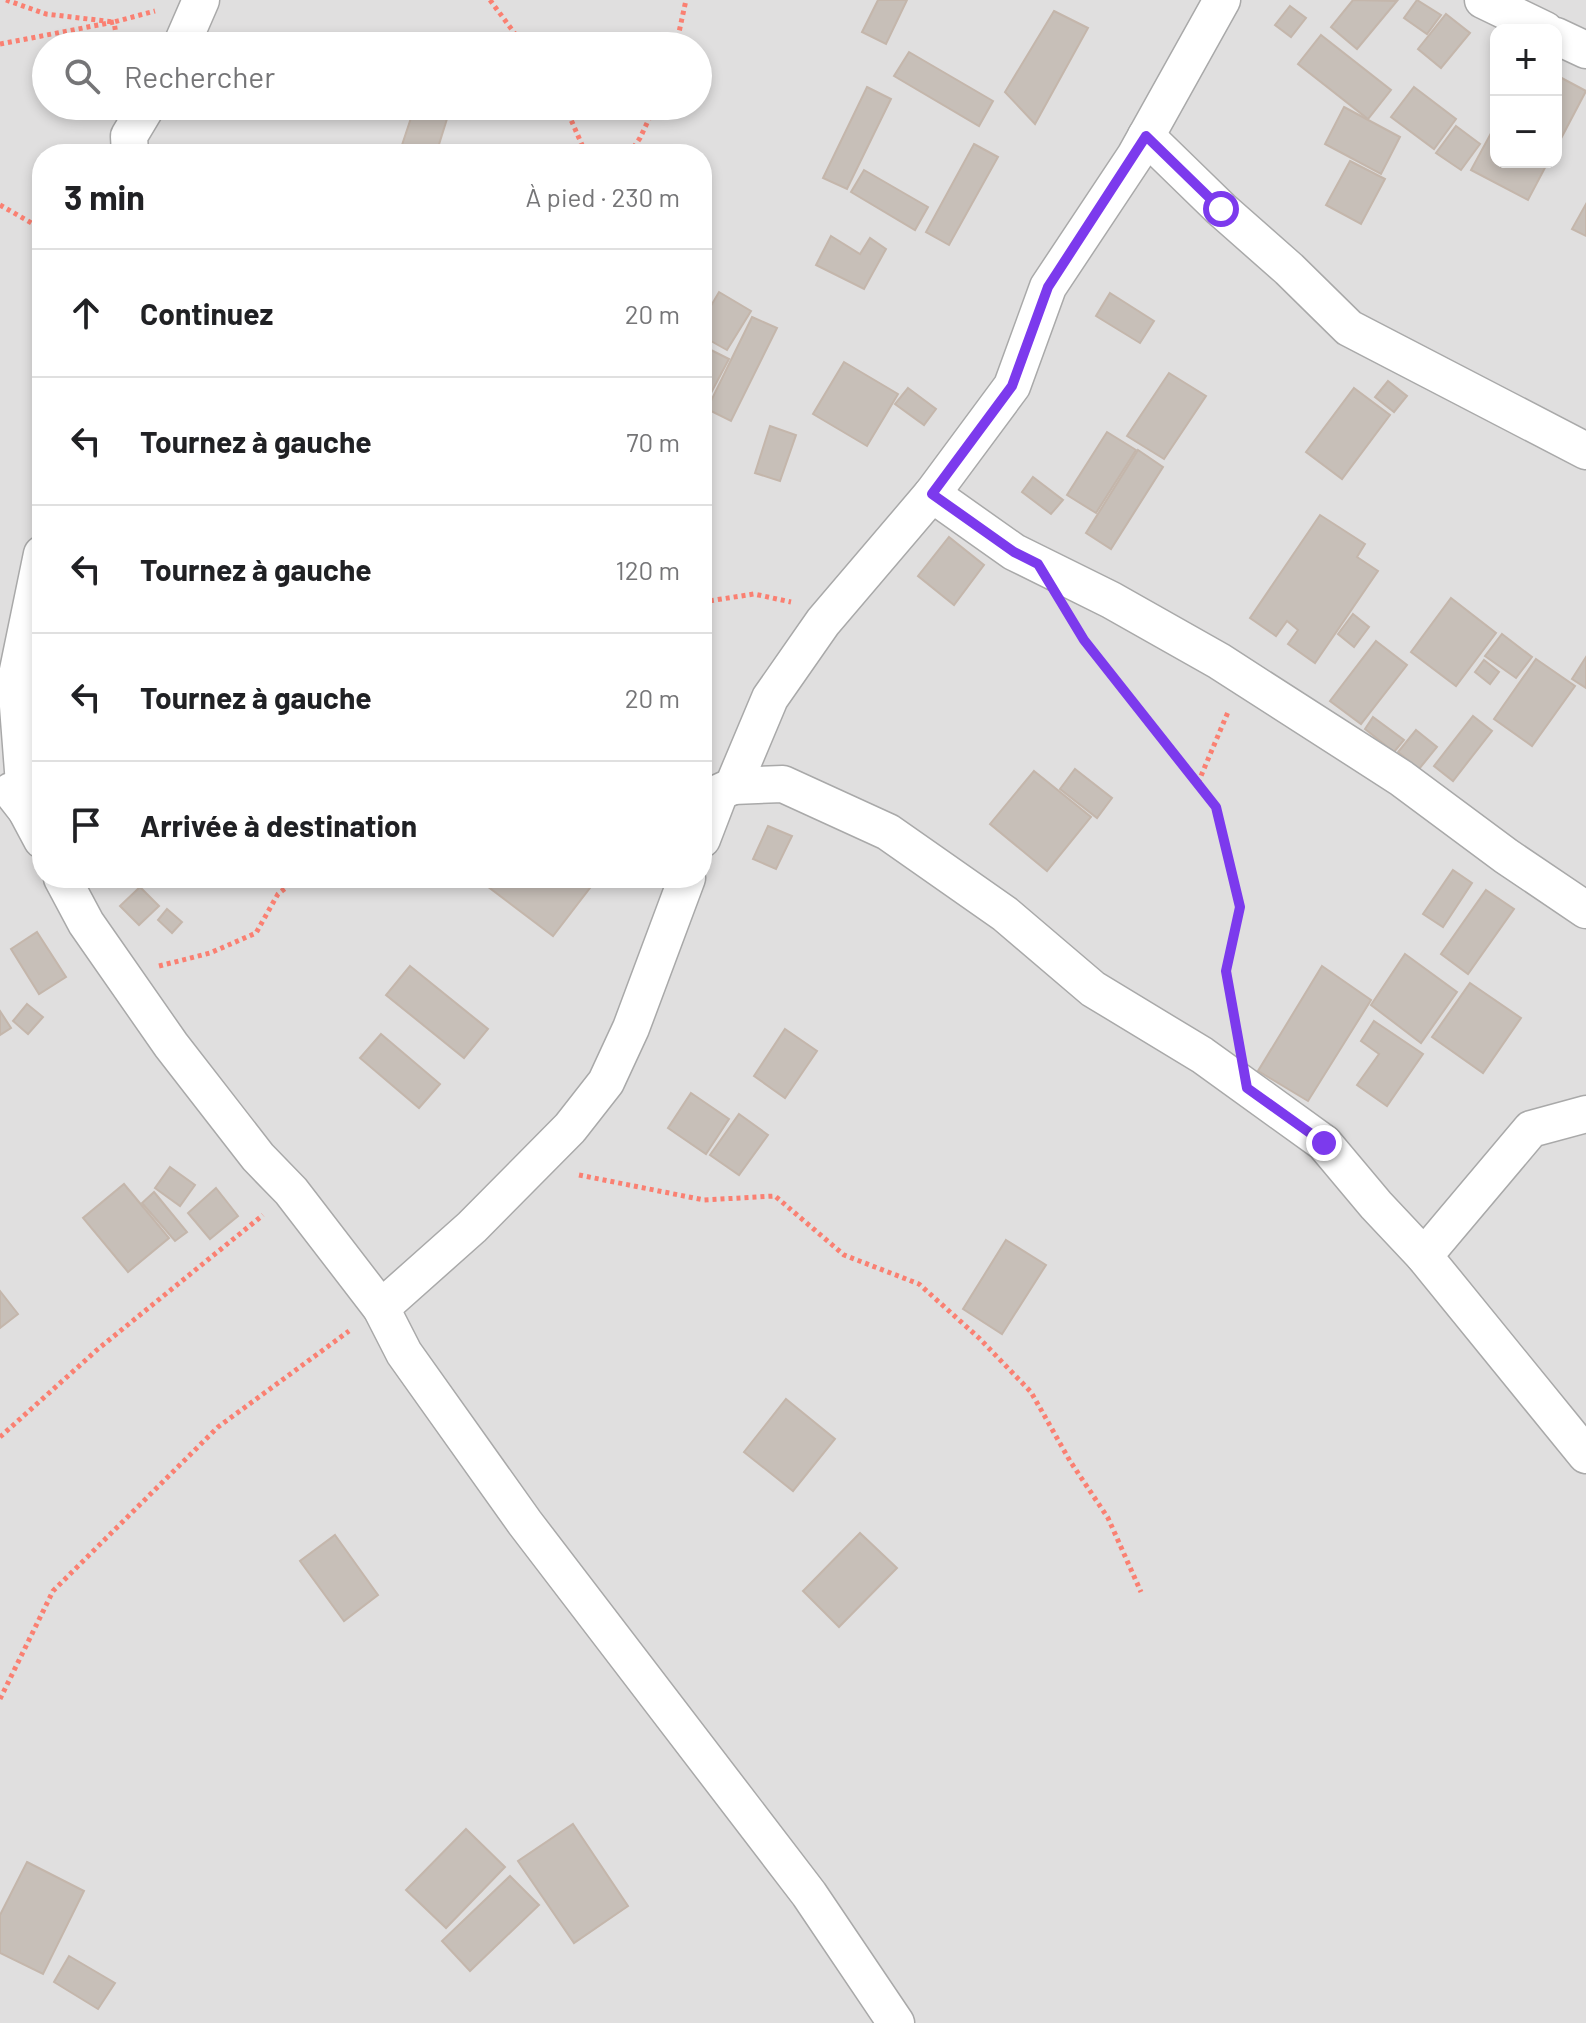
<!DOCTYPE html>
<html lang="fr">
<head>
<meta charset="utf-8">
<style>
  body { margin:0; font-family:Barlow,sans-serif; background:#f6f6f6; color:#202124 }
  .controls { position:absolute; right:24px; top:24px; display:grid; overflow:hidden; border-radius:16px; box-shadow:0 4px 12px #0003 }
  .controls button { width:72px; height:72px; display:grid; place-items:center; padding:0; border:0; border-bottom:2px solid #e0e0e0; background:#fff; color:#202124; font:40px sans-serif }
  .stop { position:absolute; width:24px; height:24px; margin:-18px; border:6px solid #7c3aed; border-radius:50%; background:#fff }
  .stop.end { background:#7c3aed; border-color:#fff; box-shadow:0 2px 8px #0008 }
  .list { margin:0; padding:0; list-style:none }
  h2 { display:flex; justify-content:space-between; align-items:center; height:104px; margin:0; padding:0 32px; font-size:34px }
  h2 small { font-size:26px; font-weight:400; color:#757577 }
  .list li { display:grid; grid-template-columns:52px 1fr auto; gap:24px; align-items:center; box-sizing:border-box; height:128px; padding:0 32px; border-top:2px solid #e0e0e0 }
  .list b { display:block; font-size:30px; white-space:nowrap }
  .list em { font-size:26px; font-style:normal; color:#757577 }
  .icon { flex:none; width:44px; height:44px; fill:none; stroke:currentColor; stroke-width:2; stroke-linecap:round; stroke-linejoin:round }
  .map { position:relative; flex:none; width:1586px; height:2023px; overflow:hidden }
  .search { position:absolute; background:#fff; box-shadow:0 4px 12px #0003; left:32px; top:32px; width:680px; height:88px; display:flex; align-items:center; gap:20px; box-sizing:border-box; padding:0 28px; border-radius:44px; color:#757577; font-size:30px }
  .panel { position:absolute; background:#fff; box-shadow:0 4px 12px #0003; left:32px; top:144px; width:680px; height:744px; border-radius:32px }
  .map>svg:first-child { display:block }
  .residential { fill:#e0dfdf; fill-rule:evenodd }
  .building { fill:#c7bfb8; stroke:#c4b6ab; stroke-width:2 }
  .lines { fill:none; stroke-linecap:round; stroke-linejoin:round }
  .minor-casing { stroke:#a9a9a9; stroke-width:39 }
  .path { stroke:#fa8072; stroke-width:5; stroke-dasharray:4 4; stroke-linecap:butt }
  .minor { stroke:#fff; stroke-width:36 }
  .route { stroke:#7c3aed; stroke-width:10 }
</style>
</head>
<body>
<div class="map">
<svg width="1586" height="2023" viewBox="0 0 1586 2023">
  <rect width="100%" height="100%" fill="#f2efe9"/>
  <path class="residential" d="M0,0H1586V2023H0ZM1496,30H1556V162H1496ZM46,46H698V106H46ZM42,154H702V878H42Z"/>
  <g class="building">
    <path d="M878,0H907L886,44L862,32Z"/>
    <path d="M1353,0L1397,1L1357,49L1331,27Z"/>
    <path d="M1417,0L1441,15L1427,34L1404,18Z"/>
    <path d="M1290,6L1306,18L1291,37L1275,25Z"/>
    <path d="M1054,11L1088,28L1035,124L1005,92Z"/>
    <path d="M1446,14L1470,33L1441,68L1418,49Z"/>
    <path d="M1321,35L1391,90L1368,119L1298,64Z"/>
    <path d="M909,52L993,101L979,126L894,76Z"/>
    <path d="M1556,75L1586,91L1556,148Z"/>
    <path d="M867,87L891,99L847,189L823,178Z"/>
    <path d="M1414,87L1456,119L1434,149L1391,117Z"/>
    <path d="M415,106H451L436,154H399Z"/>
    <path d="M1344,107L1400,137L1381,174L1325,144Z"/>
    <path d="M1496,124V162H1548L1528,200L1471,170Z"/>
    <path d="M1456,126L1480,144L1461,170L1436,153Z"/>
    <path d="M974,144L998,157L949,245L926,232Z"/>
    <path d="M1350,161L1385,179L1361,224L1326,205Z"/>
    <path d="M864,170L928,207L915,230L851,192Z"/>
    <path d="M1586,204V236L1572,229Z"/>
    <path d="M831,236L860,254L870,238L886,249L864,289L816,265Z"/>
    <path d="M719,292L751,311L727,350L702,336V321Z"/>
    <path d="M1110,293L1154,321L1140,343L1096,316Z"/>
    <path d="M752,317L777,328L731,421L707,409Z"/>
    <path d="M703,346L729,359L702,410V348Z"/>
    <path d="M844,362L898,394L867,446L813,414Z"/>
    <path d="M1169,373L1206,396L1164,459L1127,436Z"/>
    <path d="M1388,381L1407,396L1394,412L1375,397Z"/>
    <path d="M908,388L936,409L924,425L895,404Z"/>
    <path d="M1354,388L1390,415L1342,479L1306,452Z"/>
    <path d="M770,426L796,435L780,481L755,473Z"/>
    <path d="M1107,432L1136,450L1096,513L1067,495Z"/>
    <path d="M1138,450L1163,467L1111,549L1086,533Z"/>
    <path d="M1033,477L1063,500L1051,514L1022,492Z"/>
    <path d="M1320,515L1365,544L1357,557L1378,571L1315,663L1288,644L1298,630L1287,621L1276,636L1250,618Z"/>
    <path d="M949,537L984,565L954,605L918,576Z"/>
    <path d="M1451,598L1496,633L1456,686L1411,652Z"/>
    <path d="M1353,614L1369,627L1354,647L1338,634Z"/>
    <path d="M1502,634L1532,657L1516,678L1485,656Z"/>
    <path d="M1376,641L1407,665L1361,724L1330,701Z"/>
    <path d="M1586,657V688L1572,679Z"/>
    <path d="M1536,659L1575,686L1532,746L1494,719Z"/>
    <path d="M1484,660L1499,672L1490,684L1475,672Z"/>
    <path d="M1473,716L1492,731L1453,781L1434,766Z"/>
    <path d="M1373,717L1404,740L1394,752L1365,729Z"/>
    <path d="M1416,730L1437,747L1419,769L1398,752Z"/>
    <path d="M1075,769L1112,798L1097,818L1060,789Z"/>
    <path d="M1034,771L1091,817L1047,871L990,824Z"/>
    <path d="M768,826L792,836L776,869L753,859Z"/>
    <path d="M1453,870L1472,883L1443,927L1423,914Z"/>
    <path d="M493,878H594L596,880L553,936L487,886Z"/>
    <path d="M140,887L159,906L139,925L120,906Z"/>
    <path d="M1486,890L1514,909L1468,974L1441,954Z"/>
    <path d="M167,909L182,922L172,933L158,920Z"/>
    <path d="M37,932L66,977L39,994L11,949Z"/>
    <path d="M1405,954L1457,992L1421,1043L1371,1005Z"/>
    <path d="M410,966L488,1029L464,1058L386,995Z"/>
    <path d="M1322,966L1371,1000L1308,1101L1258,1071Z"/>
    <path d="M1470,983L1521,1018L1483,1073L1432,1037Z"/>
    <path d="M27,1004L43,1017L28,1034L13,1021Z"/>
    <path d="M0,1011L11,1028L0,1035Z"/>
    <path d="M1374,1021L1423,1054L1387,1106L1357,1085L1379,1054L1361,1041Z"/>
    <path d="M785,1029L817,1051L785,1098L754,1076Z"/>
    <path d="M381,1034L440,1084L419,1108L360,1058Z"/>
    <path d="M691,1093L729,1119L706,1154L668,1128Z"/>
    <path d="M739,1114L768,1135L739,1175L710,1155Z"/>
    <path d="M170,1167L195,1185L180,1206L155,1188Z"/>
    <path d="M124,1184L169,1238L128,1272L83,1218Z"/>
    <path d="M216,1188L238,1216L210,1239L188,1213Z"/>
    <path d="M154,1192L187,1232L175,1241L142,1203Z"/>
    <path d="M1006,1240L1046,1265L1002,1334L963,1309Z"/>
    <path d="M0,1291L18,1314L0,1328Z"/>
    <path d="M786,1399L835,1439L793,1491L744,1452Z"/>
    <path d="M860,1533L897,1568L839,1627L803,1591Z"/>
    <path d="M335,1535L378,1595L344,1621L300,1561Z"/>
    <path d="M573,1824L628,1906L574,1943L518,1861Z"/>
    <path d="M466,1829L505,1867L446,1928L406,1890Z"/>
    <path d="M27,1862L84,1891L43,1974L0,1953V1915Z"/>
    <path d="M510,1876L539,1905L470,1971L442,1941Z"/>
    <path d="M69,1956L115,1983L98,2009L54,1982Z"/>
  </g>
  <g class="lines">
    <defs>
      <g id="minor">
        <path d="M1483,0L1545,30"/>
        <path d="M1556,36L1586,50"/>
        <path d="M181,46L201,0"/>
        <path d="M1146,136L1221,209L1289,269L1349,328L1586,451"/>
        <path d="M130,154L129,136L147,106"/>
        <path d="M932,494L1014,552L1111,600L1219,661L1401,778L1506,856L1586,910"/>
        <path d="M733,786L783,784L888,832L1005,914L1093,989L1202,1055L1324,1143L1376,1205L1424,1256L1586,1455"/>
        <path d="M11,791L26,810L42,840"/>
        <path d="M26,810L16,680L42,554"/>
        <path d="M702,839L720,792L733,786L770,698L823,622L932,494L1012,386L1048,287L1135,156L1222,0"/>
        <path d="M62,878L86,923L171,1045L258,1157L291,1191L381,1308L404,1353L525,1523L809,1894L896,2023"/>
        <path d="M1424,1256L1531,1129L1586,1114"/>
        <path d="M381,1308L472,1227L570,1128L606,1082L631,1028L687,878"/>
      </g>
    </defs>
    <use href="#minor" class="minor-casing"/>
    <g class="path">
      <path d="M6,0L46,14L114,22L155,11"/>
      <path d="M490,0L524,46"/>
      <path d="M0,44L114,22L118,46"/>
      <path d="M676,46L686,0"/>
      <path d="M565,106L586,154"/>
      <path d="M629,154L640,138L655,106"/>
      <path d="M0,205L42,229"/>
      <path d="M702,602L754,594L791,602"/>
      <path d="M1076,626L1141,715L1216,807L1240,907L1226,971L1237,1031"/>
      <path d="M1198,783L1228,712"/>
      <path d="M159,966L210,953L256,933L278,894L298,878"/>
      <path d="M579,1175L704,1200L775,1196L844,1255L919,1284L979,1338L1031,1392L1070,1461L1108,1518L1141,1592"/>
      <path d="M0,1437L98,1349L263,1215"/>
      <path d="M0,1699L53,1591L218,1427L349,1331"/>
    </g>
    <use href="#minor" class="minor"/>
  </g>
  <g class="lines">
    <path class="route" d="M1221,209L1146,136L1048,287L1012,386L932,494L1014,552L1038,564L1084,640L1216,807L1240,907L1226,971L1247,1088L1324,1143"/>
  </g>
</svg>
<div class="controls">
<button>+</button>
<button>−</button>
</div>
<div class="stop" style="left:1221px;top:209px"></div>
<div class="stop end" style="left:1324px;top:1143px"></div>
<div class="search"><svg class="icon" aria-label="search" viewBox="0 0 24 24"><circle cx="10" cy="10" r="6"/><path d="M15 15l6 6"/></svg>Rechercher</div>
<section class="panel">
<h2>3 min<small>À pied · 230 m</small></h2>
<ul class="list">
<li><svg class="icon" aria-label="ahead" viewBox="0 0 24 24"><path d="M12 20V5M6 11l6-6 6 6"/></svg><div><b>Continuez</b></div><em>20 m</em></li>
<li><svg class="icon" aria-label="left" viewBox="0 0 24 24"><path d="M17 20v-9H6M10 6l-5 5 5 5"/></svg><div><b>Tournez à gauche</b></div><em>70 m</em></li>
<li><svg class="icon" aria-label="left" viewBox="0 0 24 24"><path d="M17 20v-9H6M10 6l-5 5 5 5"/></svg><div><b>Tournez à gauche</b></div><em>120 m</em></li>
<li><svg class="icon" aria-label="left" viewBox="0 0 24 24"><path d="M17 20v-9H6M10 6l-5 5 5 5"/></svg><div><b>Tournez à gauche</b></div><em>20 m</em></li>
<li><svg class="icon" aria-label="arrive" viewBox="0 0 24 24"><path d="M6 21V4h12l-3 4 3 4H6"/></svg><div><b>Arrivée à destination</b></div></li>
</ul>
</section>
</div>
</body>
</html>
